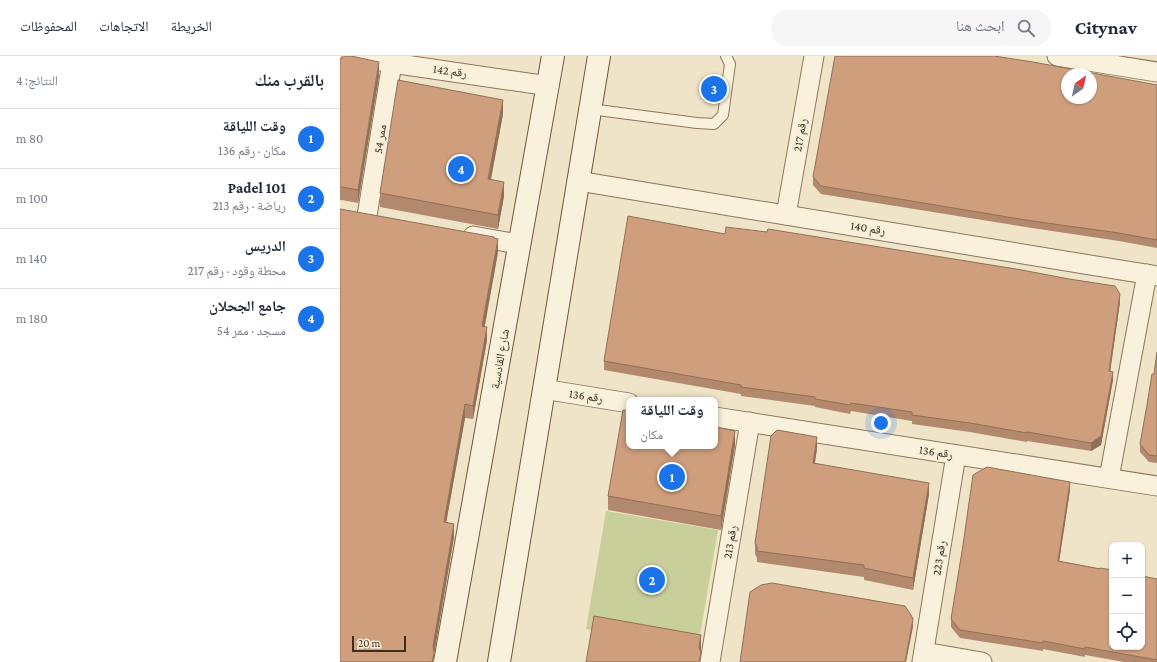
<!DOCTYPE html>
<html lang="ar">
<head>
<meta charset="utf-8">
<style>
  body { margin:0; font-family:"Crimson Pro","Noto Naskh Arabic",serif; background:#f6f6f7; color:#1f2937; direction:rtl }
  .controls { position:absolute; right:12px; bottom:12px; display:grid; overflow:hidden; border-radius:8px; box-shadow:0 1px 3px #0004 }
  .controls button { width:36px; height:36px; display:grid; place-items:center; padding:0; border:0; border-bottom:1px solid #e0e1e3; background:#fff; color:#1f2937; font:20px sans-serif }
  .compass { position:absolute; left:721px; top:12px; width:36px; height:36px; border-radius:50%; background:#fff; box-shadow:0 1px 3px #0004; rotate:34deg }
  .scale { position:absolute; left:12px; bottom:10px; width:54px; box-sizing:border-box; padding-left:4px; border:2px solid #3d2e20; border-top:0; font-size:11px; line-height:14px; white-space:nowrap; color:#3d2e20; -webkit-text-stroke:3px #f7eed8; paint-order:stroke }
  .you { position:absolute; left:541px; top:367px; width:14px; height:14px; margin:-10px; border:3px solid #fff; border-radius:50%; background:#1a73e8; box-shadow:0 0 0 6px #1a73e833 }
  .badge { display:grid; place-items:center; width:26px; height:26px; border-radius:50%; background:#1a73e8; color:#fff; font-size:13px; font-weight:700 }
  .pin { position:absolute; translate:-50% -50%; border:2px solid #fff; box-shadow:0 1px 4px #0006 }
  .popup { position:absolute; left:286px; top:341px; width:92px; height:52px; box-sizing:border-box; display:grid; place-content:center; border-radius:8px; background:#fff; filter:drop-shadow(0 1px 3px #0005); font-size:13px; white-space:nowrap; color:#747a83 }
  .popup b { font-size:15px; color:#1f2937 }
  .popup::after { content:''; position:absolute; left:50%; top:100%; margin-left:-8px; border:8px solid transparent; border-top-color:#fff }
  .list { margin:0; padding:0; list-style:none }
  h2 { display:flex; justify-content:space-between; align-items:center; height:52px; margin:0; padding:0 16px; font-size:17px }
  h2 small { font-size:13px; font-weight:400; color:#747a83 }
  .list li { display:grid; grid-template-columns:26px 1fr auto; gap:12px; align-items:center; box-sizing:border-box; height:60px; padding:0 16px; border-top:1px solid #e0e1e3 }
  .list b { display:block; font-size:15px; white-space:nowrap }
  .list p { margin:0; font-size:13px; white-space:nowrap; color:#747a83 }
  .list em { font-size:13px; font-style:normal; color:#747a83 }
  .icon { flex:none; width:22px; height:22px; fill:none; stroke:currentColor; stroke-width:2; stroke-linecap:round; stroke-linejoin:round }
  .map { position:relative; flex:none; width:817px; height:606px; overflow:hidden; direction:ltr }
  header { display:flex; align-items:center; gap:24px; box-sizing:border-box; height:56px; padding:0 20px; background:#fff; border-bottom:1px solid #e0e1e3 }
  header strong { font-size:19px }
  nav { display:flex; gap:22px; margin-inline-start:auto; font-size:14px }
  .search { width:280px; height:36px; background:#f6f6f7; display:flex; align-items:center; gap:10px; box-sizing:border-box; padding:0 14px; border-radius:16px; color:#747a83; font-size:15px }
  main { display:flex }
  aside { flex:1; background:#fff }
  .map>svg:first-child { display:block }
  .green { fill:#c9cf9b }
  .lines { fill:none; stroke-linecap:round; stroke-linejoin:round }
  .lane-casing { stroke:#8d765c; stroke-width:12 }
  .street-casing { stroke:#8d765c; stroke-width:21 }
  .secondary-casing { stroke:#6f573f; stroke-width:24 }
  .lane { stroke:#faf1dc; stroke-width:10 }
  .street { stroke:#faf1dc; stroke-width:19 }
  .secondary { stroke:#faf1dc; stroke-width:22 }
  .wall { fill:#b2896c }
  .shaded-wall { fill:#916f58 }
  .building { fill:#cf9f7d; stroke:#916f58; fill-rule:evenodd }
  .labels { text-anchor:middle; stroke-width:4; stroke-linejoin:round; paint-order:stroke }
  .street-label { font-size:12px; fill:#3d2e20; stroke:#f7eed8 }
</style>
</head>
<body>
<header>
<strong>Citynav</strong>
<div class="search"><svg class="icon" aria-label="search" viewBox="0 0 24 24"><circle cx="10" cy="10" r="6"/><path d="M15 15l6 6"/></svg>ابحث هنا</div>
<nav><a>الخريطة</a><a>الاتجاهات</a><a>المحفوظات</a></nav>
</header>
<main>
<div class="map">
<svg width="817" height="606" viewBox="0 0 817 606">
  <rect width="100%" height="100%" fill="#f0e4c8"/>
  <path class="green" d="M266,455L378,474L358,591L246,573Z"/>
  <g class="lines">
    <defs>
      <path id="lane" d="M250,53L357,67L374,68L383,59L390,8L386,0"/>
      <g id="street">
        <path d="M12,0L52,7L209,30"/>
        <path d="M717,0L817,16"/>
        <path d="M238,125L817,220"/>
        <path d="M446,159L474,0"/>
        <path d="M27,160L52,7"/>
        <path d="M133,180L178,188"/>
        <path d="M203,333L289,347"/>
        <path d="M375,361L817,430"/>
        <path d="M769,422L807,218"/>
        <path d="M584,596L642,606"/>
        <path d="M370,606L410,366"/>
        <path d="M582,606L616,399"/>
      </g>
      <g id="secondary">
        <path d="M105,606L213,0"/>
        <path d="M159,606L259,0"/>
      </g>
    </defs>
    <use href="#lane" class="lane-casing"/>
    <use href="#street" class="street-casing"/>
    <use href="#secondary" class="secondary-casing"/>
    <use href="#lane" class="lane"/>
    <use href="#street" class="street"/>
    <use href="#secondary" class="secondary"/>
  </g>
  <g class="wall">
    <path d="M0,3L39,20L18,147L2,144H0Z"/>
    <path d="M817,29V192L779,185L692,172L481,138L473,129V121Z"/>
    <path d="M163,58L151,124L164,140L158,173L40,151V137Z"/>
    <path d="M385,178L780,246L770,315L773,324L761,389L751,395L687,385V386L630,376L572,368V365L511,355L510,358L475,351V350L401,340V338L264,314V305Z"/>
    <path d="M158,196L145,270L147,284L133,363L125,362L106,466L114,481L94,598V606H0Z"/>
    <path d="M817,296V407L809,406L800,396V388L814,318Z"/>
    <path d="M395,389L381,474L268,454V440Z"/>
    <path d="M477,392L475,407L589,438L573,534L524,524V521L417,506V502L415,498V487Z"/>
    <path d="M730,434L719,505L817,523V606H784L745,599V601L703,593V595L620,582L611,571V563Z"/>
  </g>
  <g class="shaded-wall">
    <path d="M39,6V20L18,147V134Z"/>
    <path d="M163,44V58L148,137V123Z"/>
    <path d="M164,126V140L158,173V159Z"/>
    <path d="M158,183V196L142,283V270Z"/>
    <path d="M780,238V246L769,324V315Z"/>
    <path d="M147,271V284L133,363V350Z"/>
    <path d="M773,316V324L761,389L751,395V387Z"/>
    <path d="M125,348V362L104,479V466Z"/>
    <path d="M395,375V389L381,474V460Z"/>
    <path d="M477,381V392L473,418V407Z"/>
    <path d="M730,426V434L718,513V505Z"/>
    <path d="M589,427V438L573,534V522Z"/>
    <path d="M114,468V481L93,604V590Z"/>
    <path d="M573,563V571L566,606H565Z"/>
    <path d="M361,579V593L359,605V591Z"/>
  </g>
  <g class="building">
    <path d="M5,0H11L39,6L18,134L2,131H0V3Z"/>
    <path d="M495,0H654L693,6L817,29V184L779,177L692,165L481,130L473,121ZM727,18H751V42H727Z"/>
    <path d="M58,24L163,44L148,123L164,126L158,159L40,137Z"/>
    <path d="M0,153L154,181V182L158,183L142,270L147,271L133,350L125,348L104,466L114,468L93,590L94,598L92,606H0Z"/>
    <path d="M288,160L385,178L386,171L427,176L428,173L682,214L729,223L775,230L780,238L769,315L773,316L761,380L751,387L687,376V377L630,367L572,359V356L511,347L510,349L475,343V341L401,331V329L264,305Z"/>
    <path d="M817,296V400L809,399L800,388L807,349L812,318H814Z"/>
    <path d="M283,354L289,355V390H375V371L395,375L381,460L268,440Z"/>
    <path d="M437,374L477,381L473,407L589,427L573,522L524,512V509L417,495V490L415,487L431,380Z"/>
    <path d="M647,411L730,426L718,505L760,513V512L772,514V591H802V520L817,523V604L745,591V593L703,585V587L620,574L611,563L623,489L633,419Z"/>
    <path d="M432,527L565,550L571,559L573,563L565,606H400L410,536L421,529Z"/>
    <path d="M254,560L361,579L359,591L361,597L359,606H246Z"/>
  </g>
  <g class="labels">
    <g class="street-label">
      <text transform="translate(110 15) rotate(8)" y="4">رقم 142</text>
      <text transform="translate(460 79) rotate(-80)" y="4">رقم 217</text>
      <text transform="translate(40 83) rotate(-81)" y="4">ممر 54</text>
      <text transform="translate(528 172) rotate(9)" y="4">رقم 140</text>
      <text transform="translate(160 303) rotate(-80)" y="4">شارع القادسية</text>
      <text transform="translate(246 340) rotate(9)" y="4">رقم 136</text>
      <text transform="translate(596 396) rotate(9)" y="4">رقم 136</text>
      <text transform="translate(390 486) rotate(-80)" y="4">رقم 213</text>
      <text transform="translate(599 502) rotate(-81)" y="4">رقم 223</text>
    </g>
  </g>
</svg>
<div class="controls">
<button>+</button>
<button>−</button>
<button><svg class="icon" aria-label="locate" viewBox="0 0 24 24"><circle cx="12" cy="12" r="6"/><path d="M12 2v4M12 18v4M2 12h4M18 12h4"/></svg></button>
</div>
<svg class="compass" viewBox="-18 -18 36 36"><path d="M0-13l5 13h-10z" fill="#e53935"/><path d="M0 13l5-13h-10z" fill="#747a83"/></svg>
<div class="scale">20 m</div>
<div class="you"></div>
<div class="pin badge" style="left:332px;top:421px">1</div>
<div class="popup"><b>وقت اللياقة</b>مكان</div>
<div class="pin badge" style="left:312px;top:524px">2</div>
<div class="pin badge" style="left:374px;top:33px">3</div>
<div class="pin badge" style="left:121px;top:113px">4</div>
</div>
<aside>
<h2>بالقرب منك<small>النتائج: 4</small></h2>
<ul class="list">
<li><span class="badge">1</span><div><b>وقت اللياقة</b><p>مكان · رقم 136</p></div><em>80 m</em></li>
<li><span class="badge">2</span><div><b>Padel 101</b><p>رياضة · رقم 213</p></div><em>100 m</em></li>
<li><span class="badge">3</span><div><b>الدريس</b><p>محطة وقود · رقم 217</p></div><em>140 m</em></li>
<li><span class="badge">4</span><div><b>جامع الجحلان</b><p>مسجد · ممر 54</p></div><em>180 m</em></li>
</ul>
</aside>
</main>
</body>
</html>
